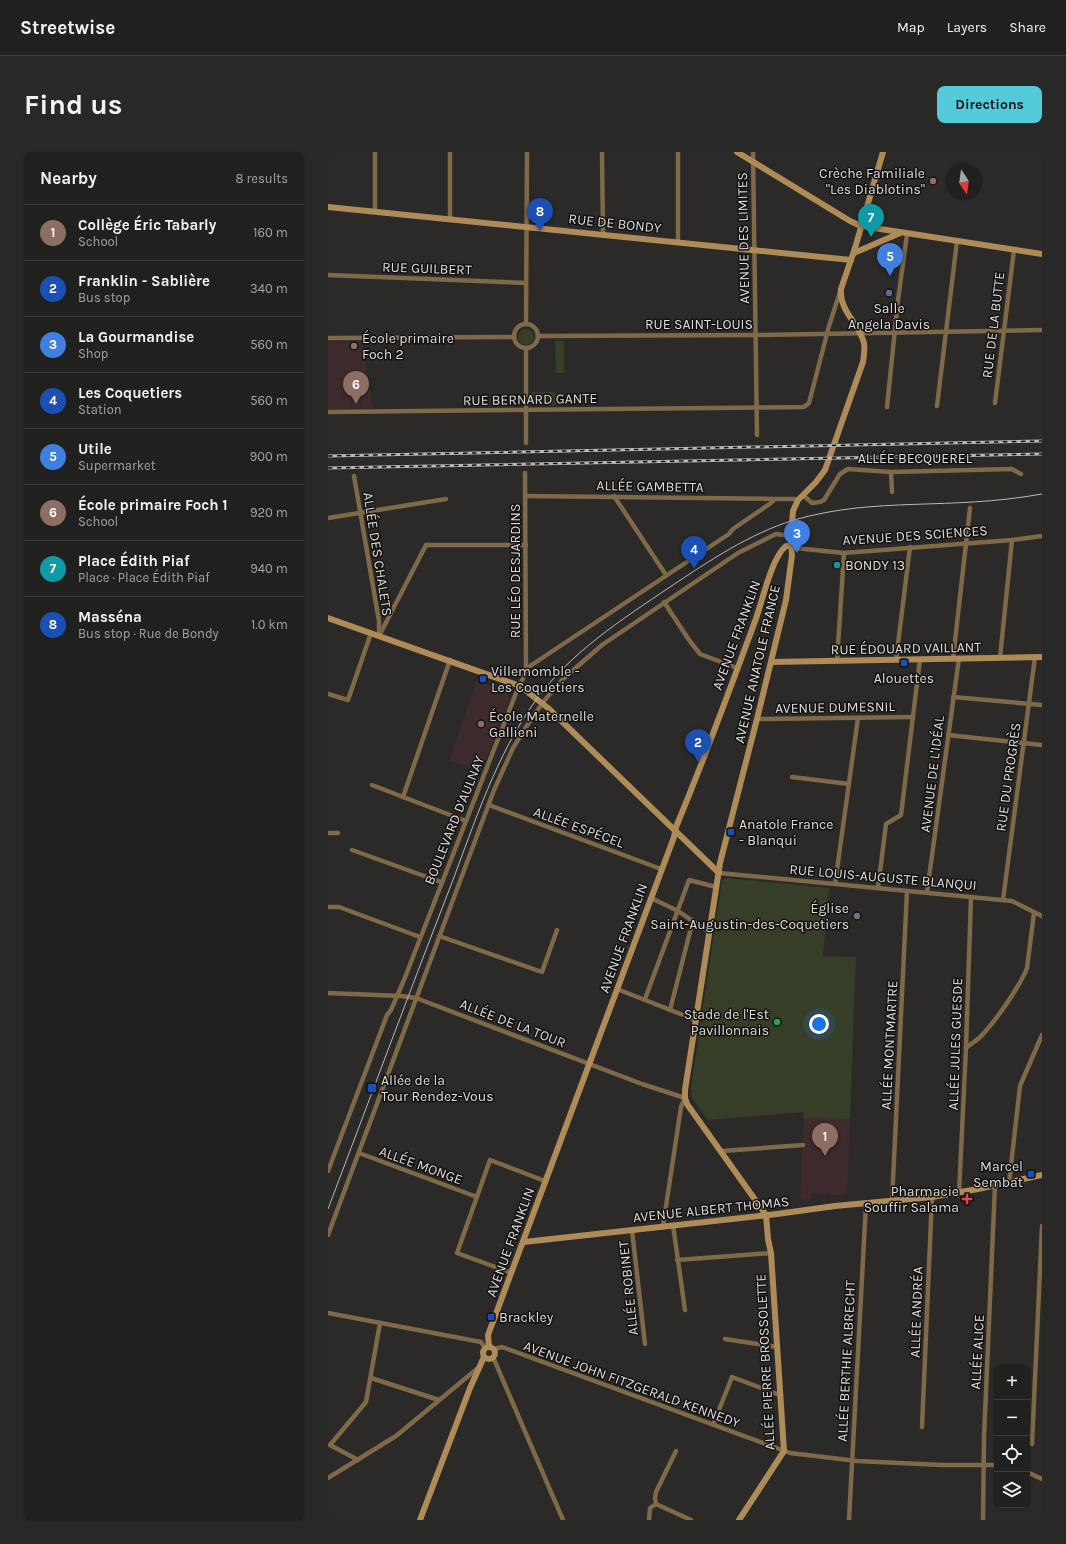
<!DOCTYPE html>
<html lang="en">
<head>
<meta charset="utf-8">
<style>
  body { margin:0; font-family:Karla,sans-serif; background:#282827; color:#f1f3f6 }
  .controls { position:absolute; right:12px; bottom:12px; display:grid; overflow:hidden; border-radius:8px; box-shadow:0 1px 3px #0004 }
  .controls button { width:36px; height:36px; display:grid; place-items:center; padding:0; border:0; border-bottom:1px solid #3d3e3c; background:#20201e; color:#f1f3f6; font:20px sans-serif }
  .compass { position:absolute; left:618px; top:12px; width:36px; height:36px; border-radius:50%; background:#20201e; box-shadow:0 1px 3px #0004; rotate:167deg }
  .you { position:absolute; left:491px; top:872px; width:14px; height:14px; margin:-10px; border:3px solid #fff; border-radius:50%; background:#1a73e8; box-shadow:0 0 0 6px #1a73e833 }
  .badge { display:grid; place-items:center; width:26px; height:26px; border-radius:50%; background:#53cbda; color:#fff; font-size:13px; font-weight:700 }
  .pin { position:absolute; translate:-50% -33px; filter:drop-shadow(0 1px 2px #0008) }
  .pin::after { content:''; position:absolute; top:21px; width:14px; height:12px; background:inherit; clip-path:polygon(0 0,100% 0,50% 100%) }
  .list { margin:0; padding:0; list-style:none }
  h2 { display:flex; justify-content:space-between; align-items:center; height:52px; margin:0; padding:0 16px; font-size:17px }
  h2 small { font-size:13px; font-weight:400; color:#a2a3a4 }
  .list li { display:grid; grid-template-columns:26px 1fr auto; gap:12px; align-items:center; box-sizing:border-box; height:56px; padding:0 16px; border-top:1px solid #3d3e3c }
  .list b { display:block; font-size:15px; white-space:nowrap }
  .list p { margin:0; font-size:13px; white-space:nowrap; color:#a2a3a4 }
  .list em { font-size:13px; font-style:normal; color:#a2a3a4 }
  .icon { flex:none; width:22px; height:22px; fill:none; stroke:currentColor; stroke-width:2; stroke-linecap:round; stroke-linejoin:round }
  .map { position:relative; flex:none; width:714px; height:1368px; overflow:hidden; border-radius:8px }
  header { display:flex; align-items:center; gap:24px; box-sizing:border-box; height:56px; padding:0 20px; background:#20201e; border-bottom:1px solid #3d3e3c }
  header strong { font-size:19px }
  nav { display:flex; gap:22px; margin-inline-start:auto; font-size:14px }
  .intro { display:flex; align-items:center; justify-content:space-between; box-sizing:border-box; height:96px; padding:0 24px }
  h1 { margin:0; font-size:28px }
  .button { padding:10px 18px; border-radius:8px; background:#53cbda; color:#111; font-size:14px; font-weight:700 }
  main { display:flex; gap:24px; padding:0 24px }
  aside { flex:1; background:#20201e; border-radius:8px; box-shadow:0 1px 3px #0004 }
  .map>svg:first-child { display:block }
  .education { fill:#3f2b2d }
  .green { fill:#373e28 }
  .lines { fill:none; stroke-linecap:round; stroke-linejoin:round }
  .street { stroke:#7f6949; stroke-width:4.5 }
  .secondary { stroke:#af8b58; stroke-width:6 }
  .tram { stroke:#bab9b7; stroke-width:1 }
  .rail-casing { stroke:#bab9b7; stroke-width:3 }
  .rail { stroke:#131211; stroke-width:1.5; stroke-dasharray:4.5; stroke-linecap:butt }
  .education-dot { fill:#8d6e63; stroke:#131211; stroke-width:1.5 }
  .service-dot { fill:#5c6f8a; stroke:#131211; stroke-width:1.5 }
  .culture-dot { fill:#0f9aa8; stroke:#131211; stroke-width:1.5 }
  .transit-dot { fill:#1a4fb4; stroke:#131211; stroke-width:1.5 }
  .worship-dot { fill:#6b7280; stroke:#131211; stroke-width:1.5 }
  .leisure-dot { fill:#2e9e5b; stroke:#131211; stroke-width:1.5 }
  .health-dot { fill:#e0444e; stroke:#131211; stroke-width:1.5 }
  .labels { text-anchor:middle; stroke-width:3; stroke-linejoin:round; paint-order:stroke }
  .poi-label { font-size:14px; fill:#dedddb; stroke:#131211; text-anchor:start }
  .street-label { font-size:14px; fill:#dedddb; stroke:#131211 }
</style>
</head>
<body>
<header>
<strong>Streetwise</strong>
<nav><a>Map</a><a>Layers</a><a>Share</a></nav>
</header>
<div class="intro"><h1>Find us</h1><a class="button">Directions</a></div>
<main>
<aside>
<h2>Nearby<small>8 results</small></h2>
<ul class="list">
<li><span class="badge" style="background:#8d6e63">1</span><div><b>Collège Éric Tabarly</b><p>School</p></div><em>160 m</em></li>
<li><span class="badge" style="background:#1a4fb4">2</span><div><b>Franklin - Sablière</b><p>Bus stop</p></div><em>340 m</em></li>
<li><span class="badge" style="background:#3f7fe0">3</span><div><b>La Gourmandise</b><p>Shop</p></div><em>560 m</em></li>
<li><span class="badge" style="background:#1a4fb4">4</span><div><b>Les Coquetiers</b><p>Station</p></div><em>560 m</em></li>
<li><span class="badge" style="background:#3f7fe0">5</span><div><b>Utile</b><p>Supermarket</p></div><em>900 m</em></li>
<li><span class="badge" style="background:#8d6e63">6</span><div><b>École primaire Foch 1</b><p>School</p></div><em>920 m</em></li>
<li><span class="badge" style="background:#0f9aa8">7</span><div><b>Place Édith Piaf</b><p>Place · Place Édith Piaf</p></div><em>940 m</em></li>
<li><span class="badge" style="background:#1a4fb4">8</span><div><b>Masséna</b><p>Bus stop · Rue de Bondy</p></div><em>1.0 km</em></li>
</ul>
</aside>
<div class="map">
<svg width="714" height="1368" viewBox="0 0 714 1368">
  <rect width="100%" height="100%" fill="#2b2a28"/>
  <g class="education">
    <path d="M34,189L45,256L0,257V190Z"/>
    <path d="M149,529L178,539L181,547L153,619L121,609Z"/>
    <path d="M476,966L522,967L519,1042L502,1044L501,1042H484L483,1047L472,1048Z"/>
  </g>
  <g class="green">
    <circle cx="198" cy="185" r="8"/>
    <path d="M227,189H236V221H228Z"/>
    <path d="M203,240H227L228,253H204L203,251Z"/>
    <path d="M397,726L501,736L495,804L528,805L522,967L475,966L476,960L380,968L364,946L363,935L394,728Z"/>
  </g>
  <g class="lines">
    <g class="street">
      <path d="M47,0V59"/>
      <path d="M122,0V66"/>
      <path d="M274,0L275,82"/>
      <path d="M350,0V89"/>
      <path d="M425,0L429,283"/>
      <path d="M0,123L198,131"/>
      <circle cx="198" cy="184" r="12"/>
      <path d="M198,172L199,0"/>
      <path d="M210,184L427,183L714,178"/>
      <path d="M0,186L186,185"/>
      <path d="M667,251L686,98"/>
      <path d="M609,254L629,89"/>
      <path d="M559,255L570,148L579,82"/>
      <path d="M0,260L476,255L481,251L501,174L512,140"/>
      <path d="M198,291V196"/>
      <path d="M563,320L564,340"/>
      <path d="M26,324L51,469V482"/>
      <path d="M475,343L484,351L492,350L496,348L512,322L520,317L563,320L684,317L693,322"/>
      <path d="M197,344L447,347"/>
      <path d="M286,344L338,423"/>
      <path d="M0,366L118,347"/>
      <path d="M462,394L467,396L516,401L684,388L714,384"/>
      <path d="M336,450L361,488L372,502L409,516"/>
      <path d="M51,484L98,393H198"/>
      <path d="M672,506L684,388"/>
      <path d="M625,507L642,356"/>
      <path d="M122,508L75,645L138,669"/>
      <path d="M568,508L582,395"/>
      <path d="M509,509L516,401"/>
      <path d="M199,516L401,382L405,377L443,351L447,347H466L470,348"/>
      <path d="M0,542L20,548L43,481"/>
      <path d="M625,545L714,553"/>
      <path d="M429,567L585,565"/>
      <path d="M620,583L714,593"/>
      <path d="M464,625L521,632"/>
      <path d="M44,633L75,645"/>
      <path d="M161,653L333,717"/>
      <path d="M0,681H10"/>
      <path d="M24,698L113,730"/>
      <path d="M391,721L684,749L714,764"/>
      <path d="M507,732L530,566"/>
      <path d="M550,736L558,672L573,663L592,507"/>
      <path d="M599,740L631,506"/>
      <path d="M323,746L350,759L381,780"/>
      <path d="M675,748L707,505"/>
      <path d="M0,755H11L92,785"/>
      <path d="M111,784L214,820L229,778"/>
      <path d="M289,837L368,868"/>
      <path d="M0,841L73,844L88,846L314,932L357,946L353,955L335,1074"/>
      <path d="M317,847L361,728L388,735"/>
      <path d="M342,858L365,768"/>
      <path d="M638,896C644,891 651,887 655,882C669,867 692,834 699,816L706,761"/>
      <path d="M394,999L475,993"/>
      <path d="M31,1001L149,1045"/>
      <path d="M0,1019L59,863L63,858L76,828L188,541L198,520L197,321"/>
      <path d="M681,1031L692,934L714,883"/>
      <path d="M631,1041L638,896L643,745"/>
      <path d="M564,1049L579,739"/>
      <path d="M345,1073L357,1158"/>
      <path d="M304,1078L317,1192"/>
      <path d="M0,1083L166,638L185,596L205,564L220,544L235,527L274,493L410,401L448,382L463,384"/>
      <path d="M349,1108L443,1101"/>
      <path d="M184,1121L129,1101L162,1008L217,1029"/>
      <path d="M0,1161L153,1190L157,1196"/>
      <path d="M397,1187L449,1195"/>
      <path d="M165,1197L174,1195L462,1301L529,1309L614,1313H669"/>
      <path d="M165,1205L235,1368"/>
      <path d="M43,1226L111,1248"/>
      <path d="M385,1273L404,1225L449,1242H453"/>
      <path d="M594,1275L604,1045"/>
      <path d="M704,1292L714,1074"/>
      <path d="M30,1308L2,1293L38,1250L52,1171"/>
      <path d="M699,1320L714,1327"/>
      <path d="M0,1326L68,1284L150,1216"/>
      <path d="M328,1352L327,1346L328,1340L348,1299"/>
      <path d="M321,1368L322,1356L328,1352L363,1368"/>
      <path d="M521,1368L538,1052"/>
      <path d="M655,1368L656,1285L667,1033"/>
    </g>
    <g class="secondary">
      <path d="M409,0L522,69L533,74L714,102"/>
      <path d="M0,55L523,108"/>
      <path d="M526,101L572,81"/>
      <path d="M0,466L192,534L220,556L391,721"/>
      <path d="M443,510L714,505"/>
      <path d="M196,1090L449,1062L507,1054L604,1045L650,1037L714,1023"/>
      <circle cx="161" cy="1201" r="6"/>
      <path d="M161,1195L160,1183L346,685L348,675C376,608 401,540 426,472C434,452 443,406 458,394H462"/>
      <path d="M92,1368L142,1236L156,1205"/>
      <path d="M411,1368L456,1299L443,1101L440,1087L438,1063L359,952L357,946V938L392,711L429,567L458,448L464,403L463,384L465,359L470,348L488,330L497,318L535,210C536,204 537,197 536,191C531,171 511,159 513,137L527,96L555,0"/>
    </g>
    <path class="tram" d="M0,1057C41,949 81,841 123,733C147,670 168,603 208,548C243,500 293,468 342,435C381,409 421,382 466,368C550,344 620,359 714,342"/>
    <defs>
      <g id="rail">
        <path d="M0,304L714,289"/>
        <path d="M0,316L714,302"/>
      </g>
    </defs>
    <use href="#rail" class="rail-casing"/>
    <use href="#rail" class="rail"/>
  </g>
  <g class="education-dot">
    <circle cx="605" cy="29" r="4"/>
    <circle cx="26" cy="194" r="4"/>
    <circle cx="153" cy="572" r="4"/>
  </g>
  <circle class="service-dot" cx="561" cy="141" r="4"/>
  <circle class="culture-dot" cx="509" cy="413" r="4"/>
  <g class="transit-dot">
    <rect x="572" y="507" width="8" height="8" rx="2"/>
    <rect x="151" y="523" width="8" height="8" rx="2"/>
    <rect x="399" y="676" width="8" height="8" rx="2"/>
    <rect x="39" y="931" width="10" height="10" rx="2"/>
    <rect x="699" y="1018" width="8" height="8" rx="2"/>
    <rect x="159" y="1161" width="8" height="8" rx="2"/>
  </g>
  <circle class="worship-dot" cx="529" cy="764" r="4"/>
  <circle class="leisure-dot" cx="449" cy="870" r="4"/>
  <path class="health-dot" d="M637 1041h4v4h4v4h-4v4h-4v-4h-4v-4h4z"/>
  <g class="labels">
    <g class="poi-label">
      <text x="597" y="26" text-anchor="end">Crèche Familiale<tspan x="597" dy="16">"Les Diablotins"</tspan></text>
      <text x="561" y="161" text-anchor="middle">Salle<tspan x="561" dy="16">Angela Davis</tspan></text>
      <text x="34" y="191">École primaire<tspan x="34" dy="16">Foch 2</tspan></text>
      <text x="517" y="418">BONDY 13</text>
      <text x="163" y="524">Villemomble -<tspan x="163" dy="16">Les Coquetiers</tspan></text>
      <text x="576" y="531" text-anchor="middle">Alouettes</text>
      <text x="161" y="569">École Maternelle<tspan x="161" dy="16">Gallieni</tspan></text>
      <text x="411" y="677">Anatole France<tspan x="411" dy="16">- Blanqui</tspan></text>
      <text x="521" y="761" text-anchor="end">Église<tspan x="521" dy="16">Saint-Augustin-des-Coquetiers</tspan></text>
      <text x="441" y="867" text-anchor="end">Stade de l'Est<tspan x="441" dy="16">Pavillonnais</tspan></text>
      <text x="53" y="933">Allée de la<tspan x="53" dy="16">Tour Rendez-Vous</tspan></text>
      <text x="695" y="1019" text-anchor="end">Marcel<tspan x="695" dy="16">Sembat</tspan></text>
      <text x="631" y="1044" text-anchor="end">Pharmacie<tspan x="631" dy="16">Souffir Salama</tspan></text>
      <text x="171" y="1170">Brackley</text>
    </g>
    <g class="street-label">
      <text transform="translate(287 71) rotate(6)" y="5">RUE DE BONDY</text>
      <text transform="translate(415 86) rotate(-91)" y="5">AVENUE DES LIMITES</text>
      <text transform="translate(99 116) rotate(2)" y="5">RUE GUILBERT</text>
      <text x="371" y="177">RUE SAINT-LOUIS</text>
      <text transform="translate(665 173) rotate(-83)" y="5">RUE DE LA BUTTE</text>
      <text transform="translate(202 247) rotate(-1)" y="5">RUE BERNARD GANTE</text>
      <text x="587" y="311">ALLÉE BECQUEREL</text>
      <text transform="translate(322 334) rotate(1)" y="5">ALLÉE GAMBETTA</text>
      <text transform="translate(587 383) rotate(-4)" y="5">AVENUE DES SCIENCES</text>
      <text transform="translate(50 402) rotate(81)" y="5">ALLÉE DES CHALETS</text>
      <text transform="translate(187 419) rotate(-90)" y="5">RUE LÉO DESJARDINS</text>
      <text transform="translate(408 483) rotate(-70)" y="5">AVENUE FRANKLIN</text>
      <text transform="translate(578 496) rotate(-1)" y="5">RUE ÉDOUARD VAILLANT</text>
      <text transform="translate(429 512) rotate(-77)" y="5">AVENUE ANATOLE FRANCE</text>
      <text transform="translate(507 555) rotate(-1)" y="5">AVENUE DUMESNIL</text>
      <text transform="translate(604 622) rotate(-83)" y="5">AVENUE DE L'IDÉAL</text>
      <text transform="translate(680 625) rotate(-82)" y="5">RUE DU PROGRÈS</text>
      <text transform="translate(126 668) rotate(-68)" y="5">BOULEVARD D'AULNAY</text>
      <text transform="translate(251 675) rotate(20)" y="5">ALLÉE ESPÉCEL</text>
      <text transform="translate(555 725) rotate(5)" y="5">RUE LOUIS-AUGUSTE BLANQUI</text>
      <text transform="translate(295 786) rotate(-70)" y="5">AVENUE FRANKLIN</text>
      <text transform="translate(185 871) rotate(21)" y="5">ALLÉE DE LA TOUR</text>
      <text transform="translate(627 892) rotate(-88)" y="5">ALLÉE JULES GUESDE</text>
      <text transform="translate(561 893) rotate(-87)" y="5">ALLÉE MONTMARTRE</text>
      <text transform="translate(93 1013) rotate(20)" y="5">ALLÉE MONGE</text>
      <text transform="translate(383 1057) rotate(-6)" y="5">AVENUE ALBERT THOMAS</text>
      <text transform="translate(182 1090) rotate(-70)" y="5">AVENUE FRANKLIN</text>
      <text transform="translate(300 1136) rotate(-96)" y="5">ALLÉE ROBINET</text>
      <text transform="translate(588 1160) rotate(-88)" y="5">ALLÉE ANDRÉA</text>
      <text transform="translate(649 1200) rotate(-87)" y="5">ALLÉE ALICE</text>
      <text transform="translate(518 1209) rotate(-87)" y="5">ALLÉE BERTHIE ALBRECHT</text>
      <text transform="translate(437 1210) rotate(-93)" y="5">ALLÉE PIERRE BROSSOLETTE</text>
      <text transform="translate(304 1232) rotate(20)" y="5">AVENUE JOHN FITZGERALD KENNEDY</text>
    </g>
  </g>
</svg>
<div class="controls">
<button>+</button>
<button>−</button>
<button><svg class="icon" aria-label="locate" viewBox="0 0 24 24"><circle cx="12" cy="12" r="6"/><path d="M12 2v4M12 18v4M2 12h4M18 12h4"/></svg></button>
<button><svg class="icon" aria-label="layers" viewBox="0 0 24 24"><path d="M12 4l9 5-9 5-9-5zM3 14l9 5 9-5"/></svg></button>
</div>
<svg class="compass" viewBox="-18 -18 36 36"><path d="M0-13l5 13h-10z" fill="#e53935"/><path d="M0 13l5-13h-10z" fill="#a2a3a4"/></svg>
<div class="you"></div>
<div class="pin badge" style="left:497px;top:1004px;background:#8d6e63">1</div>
<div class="pin badge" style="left:370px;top:610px;background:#1a4fb4">2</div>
<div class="pin badge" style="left:469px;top:401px;background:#3f7fe0">3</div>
<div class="pin badge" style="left:366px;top:417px;background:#1a4fb4">4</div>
<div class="pin badge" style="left:562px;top:124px;background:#3f7fe0">5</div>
<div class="pin badge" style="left:28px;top:252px;background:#8d6e63">6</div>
<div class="pin badge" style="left:543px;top:85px;background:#0f9aa8">7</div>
<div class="pin badge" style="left:212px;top:79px;background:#1a4fb4">8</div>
</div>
</main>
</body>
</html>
